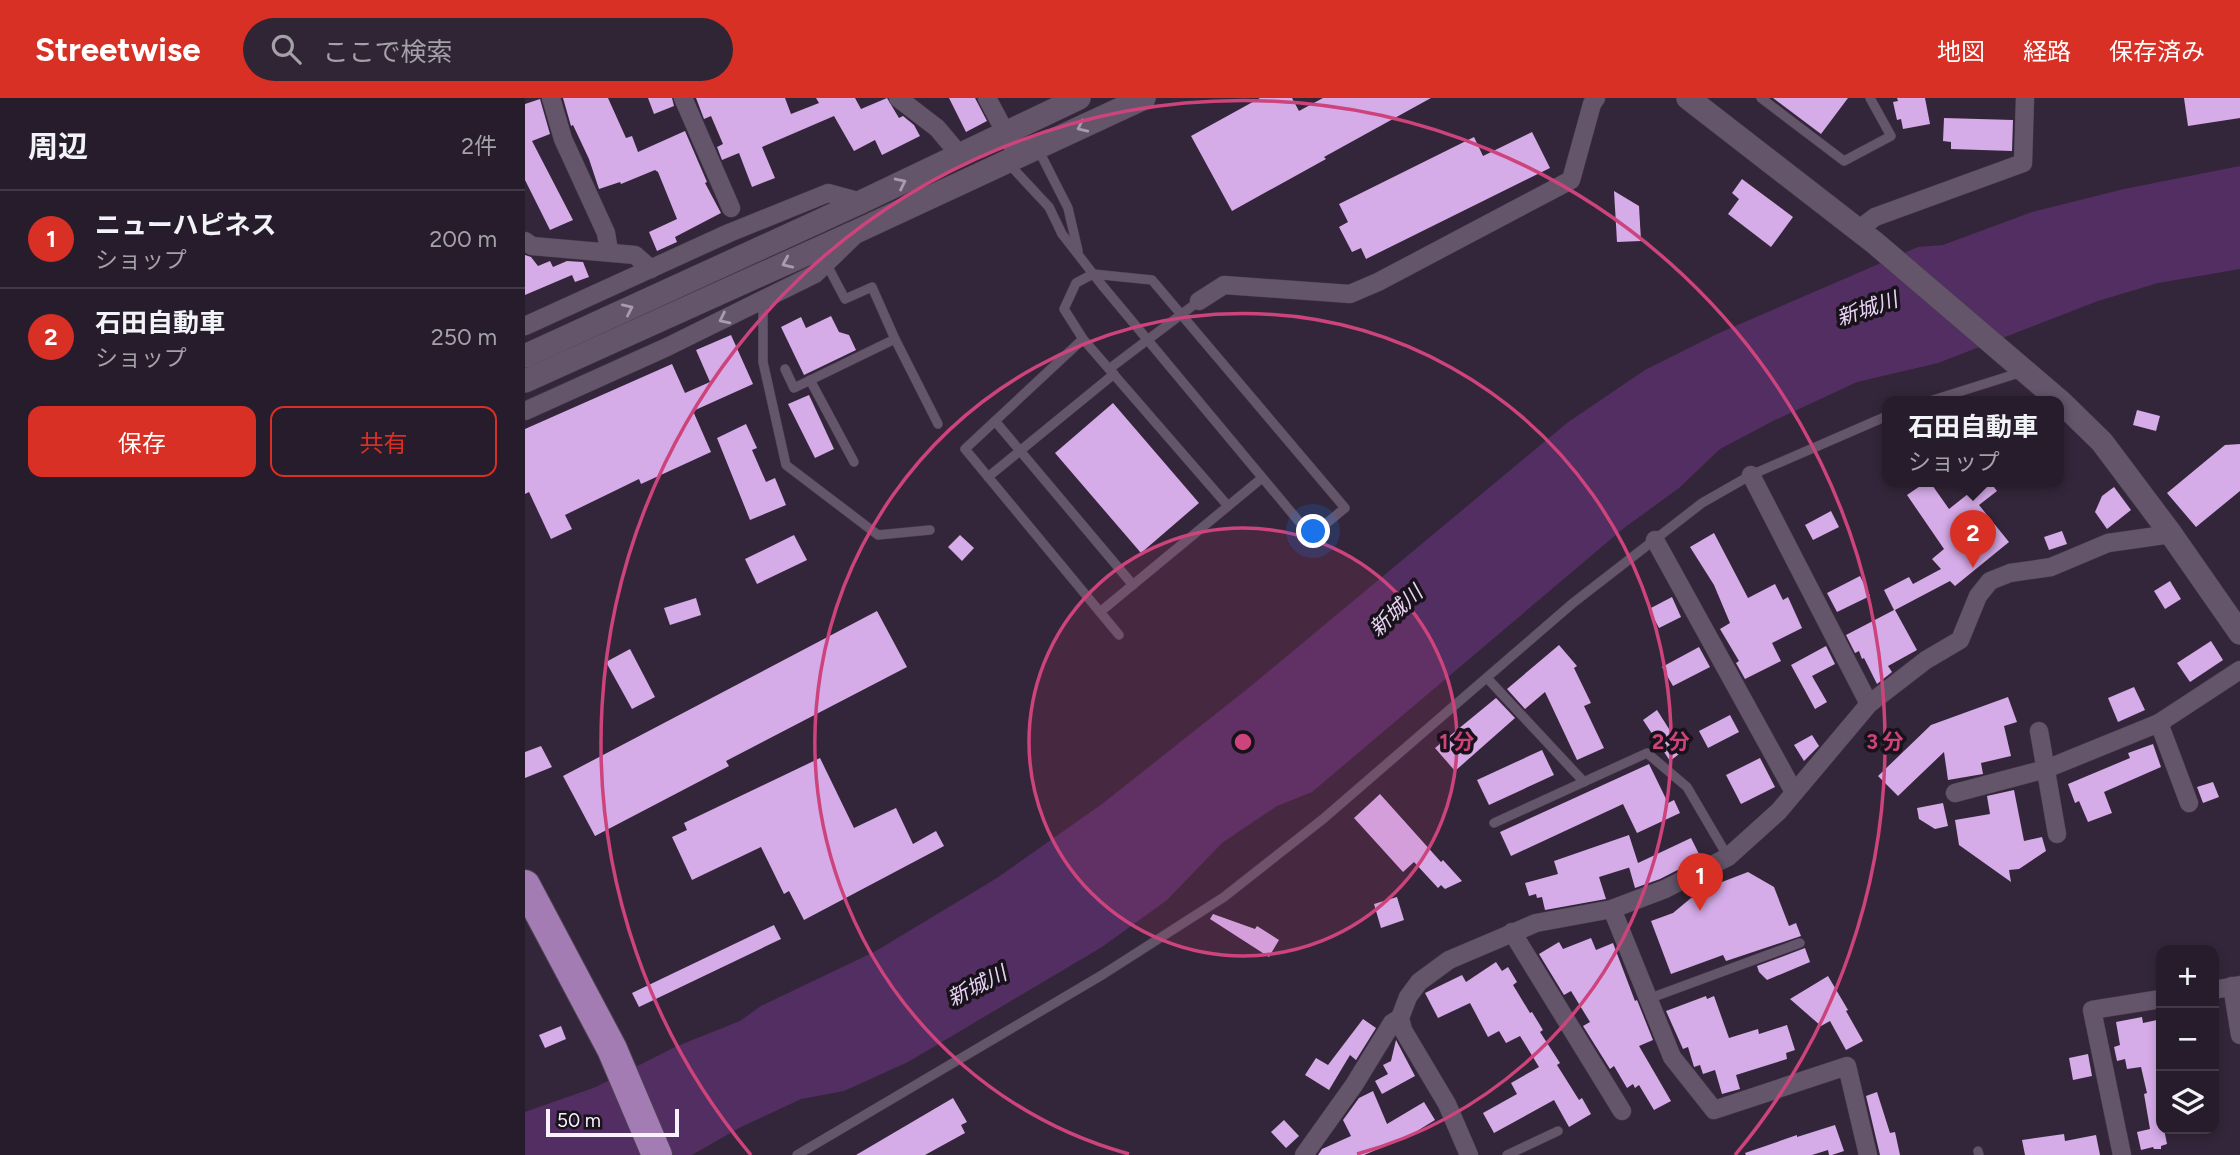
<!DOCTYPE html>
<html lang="ja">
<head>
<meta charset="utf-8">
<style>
  body { margin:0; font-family:Figtree,"Noto Sans JP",sans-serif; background:#2f2534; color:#f1f3f6 }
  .controls { position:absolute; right:21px; bottom:21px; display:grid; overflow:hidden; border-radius:14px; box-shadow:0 4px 10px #0003 }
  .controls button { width:63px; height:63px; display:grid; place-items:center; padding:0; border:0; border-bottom:2px solid #433a48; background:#271c2c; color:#f1f3f6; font:35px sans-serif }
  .scale { position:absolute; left:21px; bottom:18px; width:133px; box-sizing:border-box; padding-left:7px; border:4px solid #faf1fe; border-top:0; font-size:19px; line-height:24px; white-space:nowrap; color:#faf1fe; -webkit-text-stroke:5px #18121b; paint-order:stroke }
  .you { position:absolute; left:789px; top:434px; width:24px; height:24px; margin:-18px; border:5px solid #fff; border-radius:50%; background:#1a73e8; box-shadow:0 0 0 10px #1a73e833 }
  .badge { display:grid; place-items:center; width:46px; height:46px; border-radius:50%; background:#d93025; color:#fff; font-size:23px; font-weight:700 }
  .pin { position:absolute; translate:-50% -58px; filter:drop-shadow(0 2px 4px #0008) }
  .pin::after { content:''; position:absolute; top:37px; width:24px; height:21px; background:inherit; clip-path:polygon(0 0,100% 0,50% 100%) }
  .popup { position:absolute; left:1357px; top:298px; width:182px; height:91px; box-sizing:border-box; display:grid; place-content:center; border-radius:14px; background:#271c2c; filter:drop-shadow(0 2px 5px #0005); font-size:23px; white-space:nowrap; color:#a4a1a9 }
  .popup b { font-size:26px; color:#f1f3f6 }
  .popup::after { content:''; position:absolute; left:50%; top:100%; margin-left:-14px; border:14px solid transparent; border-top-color:#271c2c }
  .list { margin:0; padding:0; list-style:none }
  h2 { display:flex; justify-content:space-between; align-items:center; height:91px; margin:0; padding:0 28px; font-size:30px }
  h2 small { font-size:23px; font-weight:400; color:#a4a1a9 }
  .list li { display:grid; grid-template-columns:46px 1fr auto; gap:21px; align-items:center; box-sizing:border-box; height:98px; padding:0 28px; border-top:2px solid #433a48 }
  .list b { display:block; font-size:26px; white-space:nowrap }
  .list p { margin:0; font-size:23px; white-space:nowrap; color:#a4a1a9 }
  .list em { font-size:23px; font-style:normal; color:#a4a1a9 }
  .actions { display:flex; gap:14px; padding:21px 28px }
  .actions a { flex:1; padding:16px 0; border:2px solid #d93025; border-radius:14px; text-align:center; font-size:24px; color:#d93025 }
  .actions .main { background:#d93025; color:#fff }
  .icon { flex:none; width:38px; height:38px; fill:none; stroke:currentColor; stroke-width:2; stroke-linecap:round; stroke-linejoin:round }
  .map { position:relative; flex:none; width:1715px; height:1057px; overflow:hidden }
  header { display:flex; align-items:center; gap:42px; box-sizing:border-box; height:98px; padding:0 35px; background:#d93025; color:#fff }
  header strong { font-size:33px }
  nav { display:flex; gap:38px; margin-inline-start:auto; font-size:24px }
  .search { width:490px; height:63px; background:#2f2534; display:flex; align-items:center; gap:18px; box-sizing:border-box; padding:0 24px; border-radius:38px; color:#a4a1a9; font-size:26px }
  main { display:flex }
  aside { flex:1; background:#271c2c }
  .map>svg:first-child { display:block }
  .water { fill:#532e62 }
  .building { fill:#d5abe8 }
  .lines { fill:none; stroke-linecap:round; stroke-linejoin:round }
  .service-casing { stroke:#4c4152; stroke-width:10 }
  .minor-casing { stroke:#4c4152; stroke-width:19 }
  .tertiary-casing { stroke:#4c4152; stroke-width:24 }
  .trunk-casing { stroke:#4c4152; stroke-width:32 }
  .service { stroke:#64556b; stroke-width:9 }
  .minor { stroke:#64556b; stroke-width:18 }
  .tertiary { stroke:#64556b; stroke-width:23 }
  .trunk { stroke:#a37cb4; stroke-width:30 }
  .oneway { stroke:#a89bad }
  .ring { fill:none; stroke:#cd437c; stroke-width:3.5 }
  .labels { text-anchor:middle; stroke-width:7; stroke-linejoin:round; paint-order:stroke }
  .water-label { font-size:21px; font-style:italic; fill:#ead4f4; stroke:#18121b }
  .centre { fill:#cd437c; stroke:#18121b; stroke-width:3.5 }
  .ring-label { font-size:21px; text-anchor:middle; font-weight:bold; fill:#cd437c; stroke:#18121b; stroke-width:7; stroke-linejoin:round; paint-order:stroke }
</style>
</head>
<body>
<header>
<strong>Streetwise</strong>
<div class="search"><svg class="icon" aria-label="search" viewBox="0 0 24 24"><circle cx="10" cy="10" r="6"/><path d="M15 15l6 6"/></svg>ここで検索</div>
<nav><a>地図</a><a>経路</a><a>保存済み</a></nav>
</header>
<main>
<aside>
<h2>周辺<small>2件</small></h2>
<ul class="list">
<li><span class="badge">1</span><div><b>ニューハピネス</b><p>ショップ</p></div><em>200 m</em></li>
<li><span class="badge">2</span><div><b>石田自動車</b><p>ショップ</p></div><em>250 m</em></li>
</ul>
<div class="actions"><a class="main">保存</a><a>共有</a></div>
</aside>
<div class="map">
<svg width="1715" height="1057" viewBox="0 0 1715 1057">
  <rect width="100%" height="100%" fill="#34263a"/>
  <path class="water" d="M1715,68V171L1633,185L1573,203L1413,265L1332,284L1248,323L1195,351L1154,390L1099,430L787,694L752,708L697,745L642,802L577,849L383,964L319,993L276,1001L214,1030L167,1057H0V1014L71,989L150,949L215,923L236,908L351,853L472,780L577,706L726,588L1042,325L1120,272L1192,236L1393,149L1418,147L1507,114L1599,91Z"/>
  <g class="building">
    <path d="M38,0H83L101,40L107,38L113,54L160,33L182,84L180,85L196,115L150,139L152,144L132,153L124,134L152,121L133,74L130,72L96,86L95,84L74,91L64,61L48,27L46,28Z"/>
    <path d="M123,0H147L149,8L129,16Z"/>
    <path d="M171,0H260L266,16L294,5L291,0H330L336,11L362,0L374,20L378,18L389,27L395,38L357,57L350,42L329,53L309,18L237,49L250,80L227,89L214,55L197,62L192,49L198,46L186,18L179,21Z"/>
    <path d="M424,0H450L462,23L441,34Z"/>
    <path d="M735,0H767L774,13L798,0H906L799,59L801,61L707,113L666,38Z"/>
    <path d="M1248,0H1323L1296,36Z"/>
    <path d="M1372,0H1400L1405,26L1378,31L1376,21L1372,22L1368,4L1373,3Z"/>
    <path d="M1659,0H1715V20L1663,28Z"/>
    <path d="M15,1L25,36L7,43L48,122L25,132L0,82V6Z"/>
    <path d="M1419,20L1488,22L1487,53L1426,51V44L1418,43Z"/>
    <path d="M1007,34L1025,70L841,161L836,150L827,154L814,129L823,124L814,106L949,39L958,58Z"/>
    <path d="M1217,81L1268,119L1246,149L1203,116L1214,101L1207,95Z"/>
    <path d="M1089,93L1114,108L1116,143L1092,144Z"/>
    <path d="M0,157L6,159L13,168L25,163L28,169L42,163L58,164L64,179L50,184L47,177L0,197Z"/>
    <path d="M306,218L314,234L324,237L331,252L279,277L256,229L276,219L281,230Z"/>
    <path d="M206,237L228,286L168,313L186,354L116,386L114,381L40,417L47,431L26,441L4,394L0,396V331L147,266L160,295L185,284L171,252Z"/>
    <path d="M284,297L309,351L290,360L263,306Z"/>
    <path d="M588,305L674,405L616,455L530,355Z"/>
    <path d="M1612,312L1635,318L1631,333L1608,327Z"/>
    <path d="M221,326L232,350L227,352L241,384L250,380L261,407L225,422L192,340Z"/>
    <path d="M1715,346V393L1671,429L1642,395L1700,347Z"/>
    <path d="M1401,384H1405L1424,411L1458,384H1465L1472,393L1454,407L1484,444L1430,488L1425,483L1370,512L1392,552L1363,568L1367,574L1352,586L1339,560L1337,561L1334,553L1330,555L1321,537L1369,512L1359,492L1384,479L1388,486L1416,471L1407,461L1419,451L1382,397Z"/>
    <path d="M1589,389L1606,412L1582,431L1570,414L1577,398Z"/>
    <path d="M1306,413L1314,429L1288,442L1280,427Z"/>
    <path d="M1537,433L1542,446L1524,452L1519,439Z"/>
    <path d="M1189,435L1223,500L1250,486L1258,502L1263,499L1277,530L1247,545L1256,563L1220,581L1211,565L1214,563L1195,531L1205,525L1189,487L1165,449Z"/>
    <path d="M269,437L282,462L232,486L220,461Z"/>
    <path d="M435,437L449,450L437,463L423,449Z"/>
    <path d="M1335,478L1345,498L1312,514L1302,495Z"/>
    <path d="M1645,483L1656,501L1640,511L1629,493Z"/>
    <path d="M1147,499L1156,519L1134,530L1124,511Z"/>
    <path d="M171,500L176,517L145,527L139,510Z"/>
    <path d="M352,513L382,569L201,663L204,668L70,738L38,678Z"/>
    <path d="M1686,543L1698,562L1665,584L1652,565Z"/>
    <path d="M1034,547L1052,568L1049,570L1066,605L1059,608L1079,650L1052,662L1020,594L1000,611L982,591Z"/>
    <path d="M1301,548L1310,566L1287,578L1302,604L1290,611L1266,567Z"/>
    <path d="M1174,549L1185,569L1148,588L1137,569Z"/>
    <path d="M105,551L130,599L107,611L81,564Z"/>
    <path d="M1609,589L1620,612L1593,624L1583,600Z"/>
    <path d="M1483,599L1492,624L1479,628L1486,658L1456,665L1458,676L1423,682L1419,654L1373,698L1353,678L1406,627Z"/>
    <path d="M971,600L990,620L930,673L910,650Z"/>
    <path d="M1132,612L1158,653L1145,663L1118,622Z"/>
    <path d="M1205,617L1214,634L1183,650L1174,633Z"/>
    <path d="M1287,637L1294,648L1279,663L1269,647Z"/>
    <path d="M1628,646L1636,669L1579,694L1587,715L1563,724L1554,703L1550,705L1543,686L1605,660L1603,655Z"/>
    <path d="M16,648L27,669L0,680V654Z"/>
    <path d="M1017,652L1029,677L964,707L952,682Z"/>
    <path d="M295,660L329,730L371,710L388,746L411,733L419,748L279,822L264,793L259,796L236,749L167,782L147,739L162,732L159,725Z"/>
    <path d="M1235,660L1250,689L1216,706L1201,677Z"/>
    <path d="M1124,666L1143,705L1149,702L1155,715L1112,735L1098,706L986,758L975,734Z"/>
    <path d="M1688,684L1694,699L1678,705L1672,689Z"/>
    <path d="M1489,692L1499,743L1517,739L1521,753L1494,771L1484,772L1486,784L1434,747L1430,722L1465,716L1462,698Z"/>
    <path d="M855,696L916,764L918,762L937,783L920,791L916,787L913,790L889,764L878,774L829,720Z"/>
    <path d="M1418,705L1423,728L1410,731L1394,721L1392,710Z"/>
    <path d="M1104,737L1113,765L1166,740L1176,760L1135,781L1110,790L1104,769H1106L1074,779L1081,801L1020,812L1017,799L1012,800L1011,796L1004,798L1000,785L1033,776L1029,763Z"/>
    <path d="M1223,774L1249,789L1264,828L1271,825L1276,838L1201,863L1198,857L1146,876L1126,823L1148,815L1166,800L1178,796L1176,792Z"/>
    <path d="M872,799L879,822L856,830L849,806Z"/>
    <path d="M688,816L730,831L732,828L754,842L744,859L685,821Z"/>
    <path d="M249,827L256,841L114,909L107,895Z"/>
    <path d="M1066,840L1071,852L1088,845L1110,903L1112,902L1128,942L1114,948L1146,1003L1129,1012L1114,987L1110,990L1108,986L1102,990L1089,968L1085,971L1058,928L1065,924L1046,893L1039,897L1014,856L1034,844L1038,851Z"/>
    <path d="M1280,850L1285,864L1242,882L1234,874L1232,868Z"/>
    <path d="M971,864L977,873L983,869L992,884L988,887L1005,915L1007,914L1018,932L1015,934L1035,965L1032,967L1054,1002L1057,1000L1066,1016L1044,1029L1029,1002L969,1035L958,1015L992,996L986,985L1014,969L995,938L981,945L974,933L963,939L945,905L913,920L900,895L937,877L941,884Z"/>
    <path d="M1303,878L1323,912L1321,913L1338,943L1321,952L1305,923L1296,928L1265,901Z"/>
    <path d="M1181,898L1182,901L1189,898L1204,940L1233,931L1234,936L1262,927L1270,952L1261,955L1262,961L1211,977L1215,991L1197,996L1190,972L1178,976L1175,967L1169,969L1163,949L1158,951L1141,913Z"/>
    <path d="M1617,919L1618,925L1632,922L1633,926H1636V1031H1639L1642,1046L1636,1048V1051H1629L1628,1049L1616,1052L1612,1034L1625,1031L1619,996L1622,995L1616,969L1602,971L1600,961L1592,963L1589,949L1595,947L1591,924Z"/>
    <path d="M838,921L851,930L831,962L825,957L804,992L780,977L791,960L803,967Z"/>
    <path d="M36,928L41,941L20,950L14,937Z"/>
    <path d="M871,942L890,978L857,996L850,983L863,976L858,967L866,963Z"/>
    <path d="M1563,956L1567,978L1548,982L1544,960Z"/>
    <path d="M848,993L862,1026L899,1004L910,1022L884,1038L839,1057H793L797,1051L826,1038L818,1022L834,1000Z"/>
    <path d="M1352,994L1365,1035L1370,1034L1375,1057H1355L1341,998Z"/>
    <path d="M428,1000L442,1024L436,1027L440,1035L400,1057H331Z"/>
    <path d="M759,1022L774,1038L761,1050L746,1034Z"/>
    <path d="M1310,1027L1319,1053L1307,1057H1304L1303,1052L1287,1057H1221L1220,1055L1272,1037V1039Z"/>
    <path d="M1539,1036L1540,1043L1571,1037L1575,1057H1500L1497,1042Z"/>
  </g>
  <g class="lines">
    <defs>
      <g id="service">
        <path d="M1236,0L1319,63L1366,38L1345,0"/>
        <path d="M512,49L543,110L553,153"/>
        <path d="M483,65L524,109L537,136L576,186L786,438L820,410L627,182L568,176L551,185L539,211L558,241L703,408"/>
        <path d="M238,201V264L261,367L353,437L405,432"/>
        <path d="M370,241L413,326"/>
        <path d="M558,241L440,351L594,537"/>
        <path d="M260,271L269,290L370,241L347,189L320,201L301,165"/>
        <path d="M584,271L674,203"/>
        <path d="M285,282L329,364"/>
        <path d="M1402,304L1497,274"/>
        <path d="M470,323L608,487"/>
        <path d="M463,379L589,276"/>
        <path d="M575,514L737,380"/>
        <path d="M962,580L1059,684"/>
        <path d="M969,725L1122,655L1162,689L1203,759"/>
        <path d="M1123,901L1275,845"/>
        <path d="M1453,1053L1454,1057"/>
        <path d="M272,1057L577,877L699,799L798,721L1048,505L1177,405L1226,377L1362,318"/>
        <path d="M982,1057L1033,1033"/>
      </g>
      <g id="minor">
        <path d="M26,0L38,41L81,135L84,153"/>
        <path d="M158,0L206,110"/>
        <path d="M373,0L412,30L434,56"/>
        <path d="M462,0L493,58"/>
        <path d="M1333,132L1350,119L1498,65L1500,0"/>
        <path d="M0,143L7,148L110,157L126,171"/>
        <path d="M674,203L699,187L825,196L853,184L1046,82L1067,6L1071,0"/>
        <path d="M0,228L204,135L303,95L336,104"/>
        <path d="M0,313L142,249L290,176L329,138"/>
        <path d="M1226,377L1344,606"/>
        <path d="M1130,442L1269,694"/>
        <path d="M1634,625L1664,705"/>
        <path d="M1514,633L1532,736"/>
        <path d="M1430,695L1521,671L1634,625L1715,572"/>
        <path d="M1087,811L1147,959L1189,1012L1322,968L1343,1057"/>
        <path d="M987,834L1097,1013"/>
        <path d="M1707,888L1715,937"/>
        <path d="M1689,892L1715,887"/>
        <path d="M875,920L878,932L922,1006L944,1057"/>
        <path d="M779,1057L829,987L867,925L875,920L883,899L894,884L924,862L1011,825L1087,811L1140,791L1203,759L1254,713L1344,606L1401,562L1435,542L1453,498L1465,483L1485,475L1526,469L1583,445L1646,436"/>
        <path d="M1597,1057L1567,912L1636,901"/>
      </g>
      <g id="tertiary">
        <path d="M1163,0L1350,145L1536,304L1577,344L1646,436L1715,535"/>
        <path d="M0,258L336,104L554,0"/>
        <path d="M0,283L337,131L619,0"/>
      </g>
      <path id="trunk" d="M0,787L87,951L132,1057"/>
    </defs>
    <use href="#service" class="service-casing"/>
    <use href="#minor" class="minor-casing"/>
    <use href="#tertiary" class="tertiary-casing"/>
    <use href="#trunk" class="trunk-casing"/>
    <use href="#service" class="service"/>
    <use href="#minor" class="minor"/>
    <use href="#tertiary" class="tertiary"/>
    <use href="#trunk" class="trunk"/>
  </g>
  <defs><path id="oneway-chevron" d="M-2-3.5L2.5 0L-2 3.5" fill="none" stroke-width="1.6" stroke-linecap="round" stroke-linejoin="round" transform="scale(1.75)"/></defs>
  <g class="oneway">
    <use href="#oneway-chevron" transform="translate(557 29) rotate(155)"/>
    <use href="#oneway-chevron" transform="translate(376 85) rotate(-26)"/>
    <use href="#oneway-chevron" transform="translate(262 165) rotate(156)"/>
    <use href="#oneway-chevron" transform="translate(103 211) rotate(-25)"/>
    <use href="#oneway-chevron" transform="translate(199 221) rotate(154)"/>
  </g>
  <circle cx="718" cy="644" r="214" fill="#cd437c" fill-opacity=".12"/>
  <g class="ring">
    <circle cx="718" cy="644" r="214"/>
    <path d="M604 1056A428 428 0 1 1 832 1056"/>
    <path d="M226 1057A642 642 0 1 1 1210 1057"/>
  </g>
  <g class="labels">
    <g class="water-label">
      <text transform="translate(1342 211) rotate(-19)" y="7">新城川</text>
      <text transform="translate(871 513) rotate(-43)" y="7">新城川</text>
      <text transform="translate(452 888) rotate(-27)" y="7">新城川</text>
    </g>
  </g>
  <circle cx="718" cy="644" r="10" class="centre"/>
  <g class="ring-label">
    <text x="932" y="651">1 分</text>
    <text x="1146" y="651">2 分</text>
    <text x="1360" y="651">3 分</text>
  </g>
</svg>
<div class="controls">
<button>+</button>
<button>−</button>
<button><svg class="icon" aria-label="layers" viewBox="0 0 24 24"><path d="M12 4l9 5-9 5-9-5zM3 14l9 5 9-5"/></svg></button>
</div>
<div class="scale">50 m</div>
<div class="you"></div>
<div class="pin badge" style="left:1175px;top:813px">1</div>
<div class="pin badge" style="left:1448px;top:470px">2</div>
<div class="popup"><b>石田自動車</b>ショップ</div>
</div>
</main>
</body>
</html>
